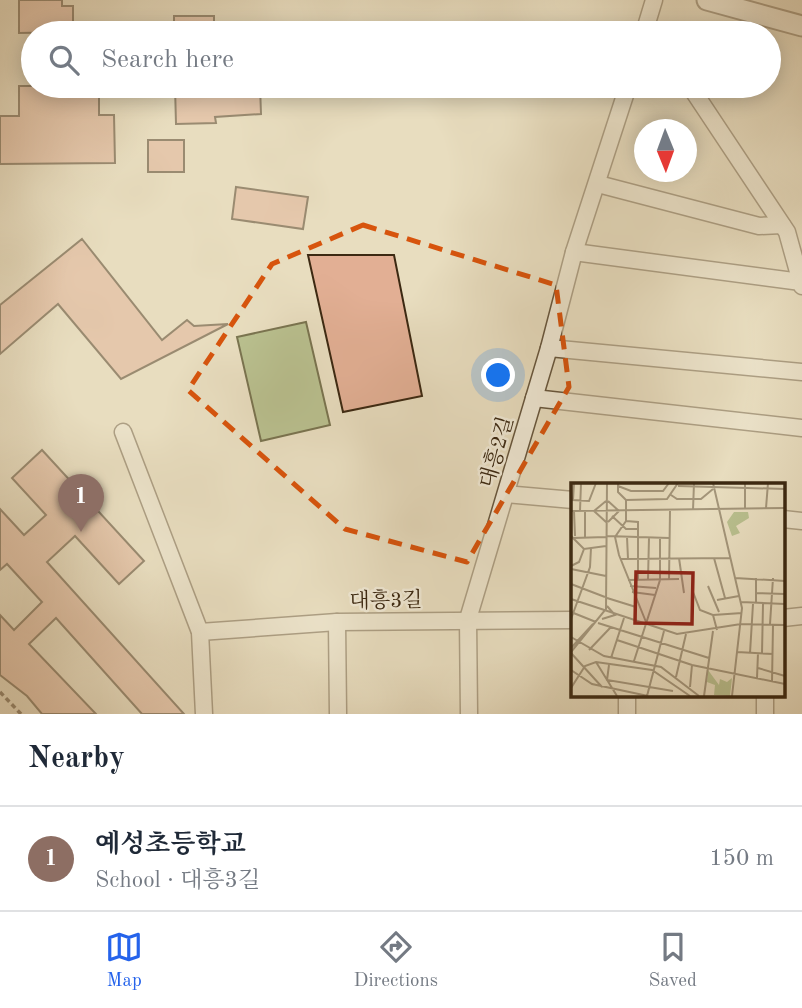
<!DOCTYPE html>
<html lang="en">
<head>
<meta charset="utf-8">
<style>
  body { margin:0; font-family:"Old Standard TT","Noto Serif KR",serif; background:#f2f2f3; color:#1f2937 }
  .compass { position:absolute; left:634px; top:119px; width:63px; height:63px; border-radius:50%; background:#fff; box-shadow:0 4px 18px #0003; rotate:179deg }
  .you { position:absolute; left:499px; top:376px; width:24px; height:24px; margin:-18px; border:5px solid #fff; border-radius:50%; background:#1a73e8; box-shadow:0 0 0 10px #1a73e833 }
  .badge { display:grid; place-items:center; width:46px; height:46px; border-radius:50%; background:#2563eb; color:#fff; font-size:23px; font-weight:700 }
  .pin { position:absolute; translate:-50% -58px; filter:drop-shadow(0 2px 4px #0008) }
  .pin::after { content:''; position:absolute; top:37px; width:24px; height:21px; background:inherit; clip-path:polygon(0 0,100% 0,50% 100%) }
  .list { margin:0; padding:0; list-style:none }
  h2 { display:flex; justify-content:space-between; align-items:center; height:91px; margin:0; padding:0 28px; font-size:30px }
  h2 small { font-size:23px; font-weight:400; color:#747a83 }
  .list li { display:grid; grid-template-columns:46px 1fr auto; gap:21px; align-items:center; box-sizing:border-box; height:105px; padding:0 28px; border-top:2px solid #e0e1e3 }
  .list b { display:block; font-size:26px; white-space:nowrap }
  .list p { margin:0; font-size:23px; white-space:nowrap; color:#747a83 }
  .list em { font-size:23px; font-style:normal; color:#747a83 }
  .icon { flex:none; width:38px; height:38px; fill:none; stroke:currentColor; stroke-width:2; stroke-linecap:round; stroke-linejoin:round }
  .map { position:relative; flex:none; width:802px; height:714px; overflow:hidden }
  .search { position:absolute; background:#fff; box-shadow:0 4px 18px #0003; left:21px; right:21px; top:21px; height:77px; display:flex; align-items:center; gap:18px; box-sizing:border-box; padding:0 24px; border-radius:38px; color:#747a83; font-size:26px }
  .sheet { height:196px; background:#fff }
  nav { display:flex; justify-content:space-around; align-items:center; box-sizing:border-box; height:98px; border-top:2px solid #e0e1e3; background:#fff; font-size:19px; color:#747a83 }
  nav a { display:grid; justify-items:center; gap:4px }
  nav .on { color:#2563eb }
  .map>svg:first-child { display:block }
  .green { fill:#b9c08f; stroke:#7a7450; stroke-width:2 }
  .building { fill:#e2af94; stroke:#3c2912; stroke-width:2 }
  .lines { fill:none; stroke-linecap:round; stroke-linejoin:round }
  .minor-casing { stroke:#67563d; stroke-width:19 }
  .tertiary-casing { stroke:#67563d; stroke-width:23 }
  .path { stroke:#3c2912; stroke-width:3.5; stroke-dasharray:5 3.5; stroke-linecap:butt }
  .minor { stroke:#f0e9d5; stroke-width:16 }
  .tertiary { stroke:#f0e9d5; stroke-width:19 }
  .marked { fill:none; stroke:#d7540d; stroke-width:5; stroke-dasharray:14 9; stroke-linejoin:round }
  .labels { text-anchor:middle; stroke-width:5; stroke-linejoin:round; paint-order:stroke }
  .street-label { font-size:21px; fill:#3c2912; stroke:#f0e9d5 }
  .inset-road { fill:none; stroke:#a3957a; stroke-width:2 }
  .view { fill:#8f2418; fill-opacity:0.15; stroke:#8f2418; stroke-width:3.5 }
  .inset-edge { fill:none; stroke:#3c2912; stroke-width:3.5 }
</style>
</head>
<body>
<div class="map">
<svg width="802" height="714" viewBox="0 0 802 714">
  <rect width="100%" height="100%" fill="#e8ddbf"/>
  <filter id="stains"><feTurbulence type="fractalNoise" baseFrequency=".00286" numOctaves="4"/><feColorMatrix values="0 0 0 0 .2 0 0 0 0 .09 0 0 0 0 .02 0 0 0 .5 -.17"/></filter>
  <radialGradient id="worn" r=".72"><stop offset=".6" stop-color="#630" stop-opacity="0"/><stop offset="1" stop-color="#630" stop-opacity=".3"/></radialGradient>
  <path class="green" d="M306,322L330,425L261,441L237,337Z"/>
  <g class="building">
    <path d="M19,0H62V6H73V32L19,33Z"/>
    <rect x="174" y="16" width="40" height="17"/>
    <path d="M19,86H99V115H114L115,163L0,164V116H19Z"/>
    <path d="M175,86H260L261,114L215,117L216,123L176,124Z"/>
    <rect x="148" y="140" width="36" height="32"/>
    <path d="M236,187L308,197L303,229L232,219Z"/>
    <path d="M82,239L162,340L187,320L194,326L228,324L121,379L58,304L0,354V305Z"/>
    <path d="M308,255H394L422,396L343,412Z"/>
    <path d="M42,450L144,561L119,584L75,536L47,562L184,714H142L56,618L29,644L96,714H42L27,696L0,675V615L14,630L42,602L7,564L0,570V509L24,535L46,515L12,478Z"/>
  </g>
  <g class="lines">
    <defs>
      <g id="minor">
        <path d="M644,33L654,0"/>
        <path d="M690,86L787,232L802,286"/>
        <path d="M598,184L759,226L782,225"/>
        <path d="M574,252L801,282"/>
        <path d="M549,348L802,372"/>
        <path d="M534,398L802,428"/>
        <path d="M123,432L200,632L204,714"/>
        <path d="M506,494L573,500"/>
        <path d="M783,519L802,521"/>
        <path d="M783,618L802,616"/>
        <path d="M337,622L338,714"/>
        <path d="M200,632L337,622L573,620"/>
        <path d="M765,695V714"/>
        <path d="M469,714L468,619L549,348L574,252L628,86"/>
        <path d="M627,714V695"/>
      </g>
      <path id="tertiary" d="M707,0L802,26"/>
    </defs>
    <use href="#minor" class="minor-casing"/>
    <use href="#tertiary" class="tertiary-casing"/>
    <path class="path" d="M0,692L21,714"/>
    <use href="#minor" class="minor"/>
    <use href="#tertiary" class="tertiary"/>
  </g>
  <path d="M0 0H802V714H0ZM363,225L556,285L569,387L467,562L345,529L188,390L272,264Z" fill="#e8ddbf" fill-opacity=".55" fill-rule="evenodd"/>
  <path class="marked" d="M363,225L556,285L569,387L467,562L345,529L188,390L272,264Z"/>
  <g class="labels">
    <g class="street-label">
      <text transform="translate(496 452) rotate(-74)" y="7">대흥2길</text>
      <text transform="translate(386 600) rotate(-1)" y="7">대흥3길</text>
    </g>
  </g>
  <g transform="translate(571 483)">
    <rect width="214" height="214" fill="#e8ddbf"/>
    <path d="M163,29H177L178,35L165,43L169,50L161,53L156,39ZM137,187L148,202L149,196L156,199L161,195L159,213L143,212L144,202L136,199Z" fill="#b9c08f"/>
    <path class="inset-road" d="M3,0L2,17L18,18L25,0M47,0V9L55,17V38L44,54L48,72L75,139M142,0L171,125L161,213M47,3L60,8H92L98,0M107,3L214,6M100,12L106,16H130L142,6M55,17L96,16L107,0M37,18L48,28L37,39M195,25L197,0M174,26V0M122,27L123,0M0,28L214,25M3,28L4,53M9,28L10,0M14,28V54M41,33L55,46H67M55,38L67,39V96M35,39L23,28L35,18M0,53L13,66L35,63M36,53L98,55M56,54L57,76M2,55L35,54M108,75L113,110M143,75L154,115M50,76L159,75M0,83L8,79L13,66M0,86L35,93M164,95L214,98M77,96L78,55M57,97L108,96M98,97L99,28M0,101L34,114M59,103L85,105M137,103L148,129M61,109L84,112M122,109L129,127L142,132L146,147M185,110L214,111M36,115L65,124M0,116L106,151L170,141L214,142M146,117L168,113M170,119L214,121M185,121V95M0,129L25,139M142,132L171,130M0,136L19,84L20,65M31,136L44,132L36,123M27,140L138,175M199,141L202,95M0,154L33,173L90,184L128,213M46,157L121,182L214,201M0,165L22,141M18,167L40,144M0,169L35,126L36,0M166,169L202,171M0,170L31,204M179,170L182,121M191,170L192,121M40,175L53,135M63,178L89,97V55M25,179L46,213M38,182L36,197L102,208M187,185L214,193M0,187L21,201L77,213M105,194L115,151M186,195L187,170M201,199L202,142M119,204L121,182M0,205L14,183L25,179L81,187L119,213M76,213L93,148M133,213L142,148"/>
    <path class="view" d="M65,89L122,90L121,141L64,140Z"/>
    <rect width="214" height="214" class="inset-edge"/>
  </g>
  <rect width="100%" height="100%" filter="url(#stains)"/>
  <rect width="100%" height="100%" fill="url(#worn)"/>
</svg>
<svg class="compass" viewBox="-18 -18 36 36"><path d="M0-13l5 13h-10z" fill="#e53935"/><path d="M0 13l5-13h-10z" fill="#747a83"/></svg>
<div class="you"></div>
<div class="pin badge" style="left:81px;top:532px;background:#8d6e63">1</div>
<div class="search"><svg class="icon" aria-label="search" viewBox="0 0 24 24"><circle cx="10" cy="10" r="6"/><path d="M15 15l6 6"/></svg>Search here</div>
</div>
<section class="sheet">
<h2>Nearby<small></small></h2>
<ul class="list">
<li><span class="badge" style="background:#8d6e63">1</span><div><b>예성초등학교</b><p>School · 대흥3길</p></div><em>150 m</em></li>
</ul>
</section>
<nav>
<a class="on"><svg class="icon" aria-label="map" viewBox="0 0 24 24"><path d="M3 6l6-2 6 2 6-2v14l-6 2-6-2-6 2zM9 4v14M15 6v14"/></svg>Map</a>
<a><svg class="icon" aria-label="directions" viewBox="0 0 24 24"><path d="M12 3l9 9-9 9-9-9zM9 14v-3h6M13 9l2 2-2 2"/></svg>Directions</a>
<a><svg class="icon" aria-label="saved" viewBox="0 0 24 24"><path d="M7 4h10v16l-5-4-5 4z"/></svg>Saved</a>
</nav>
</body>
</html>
